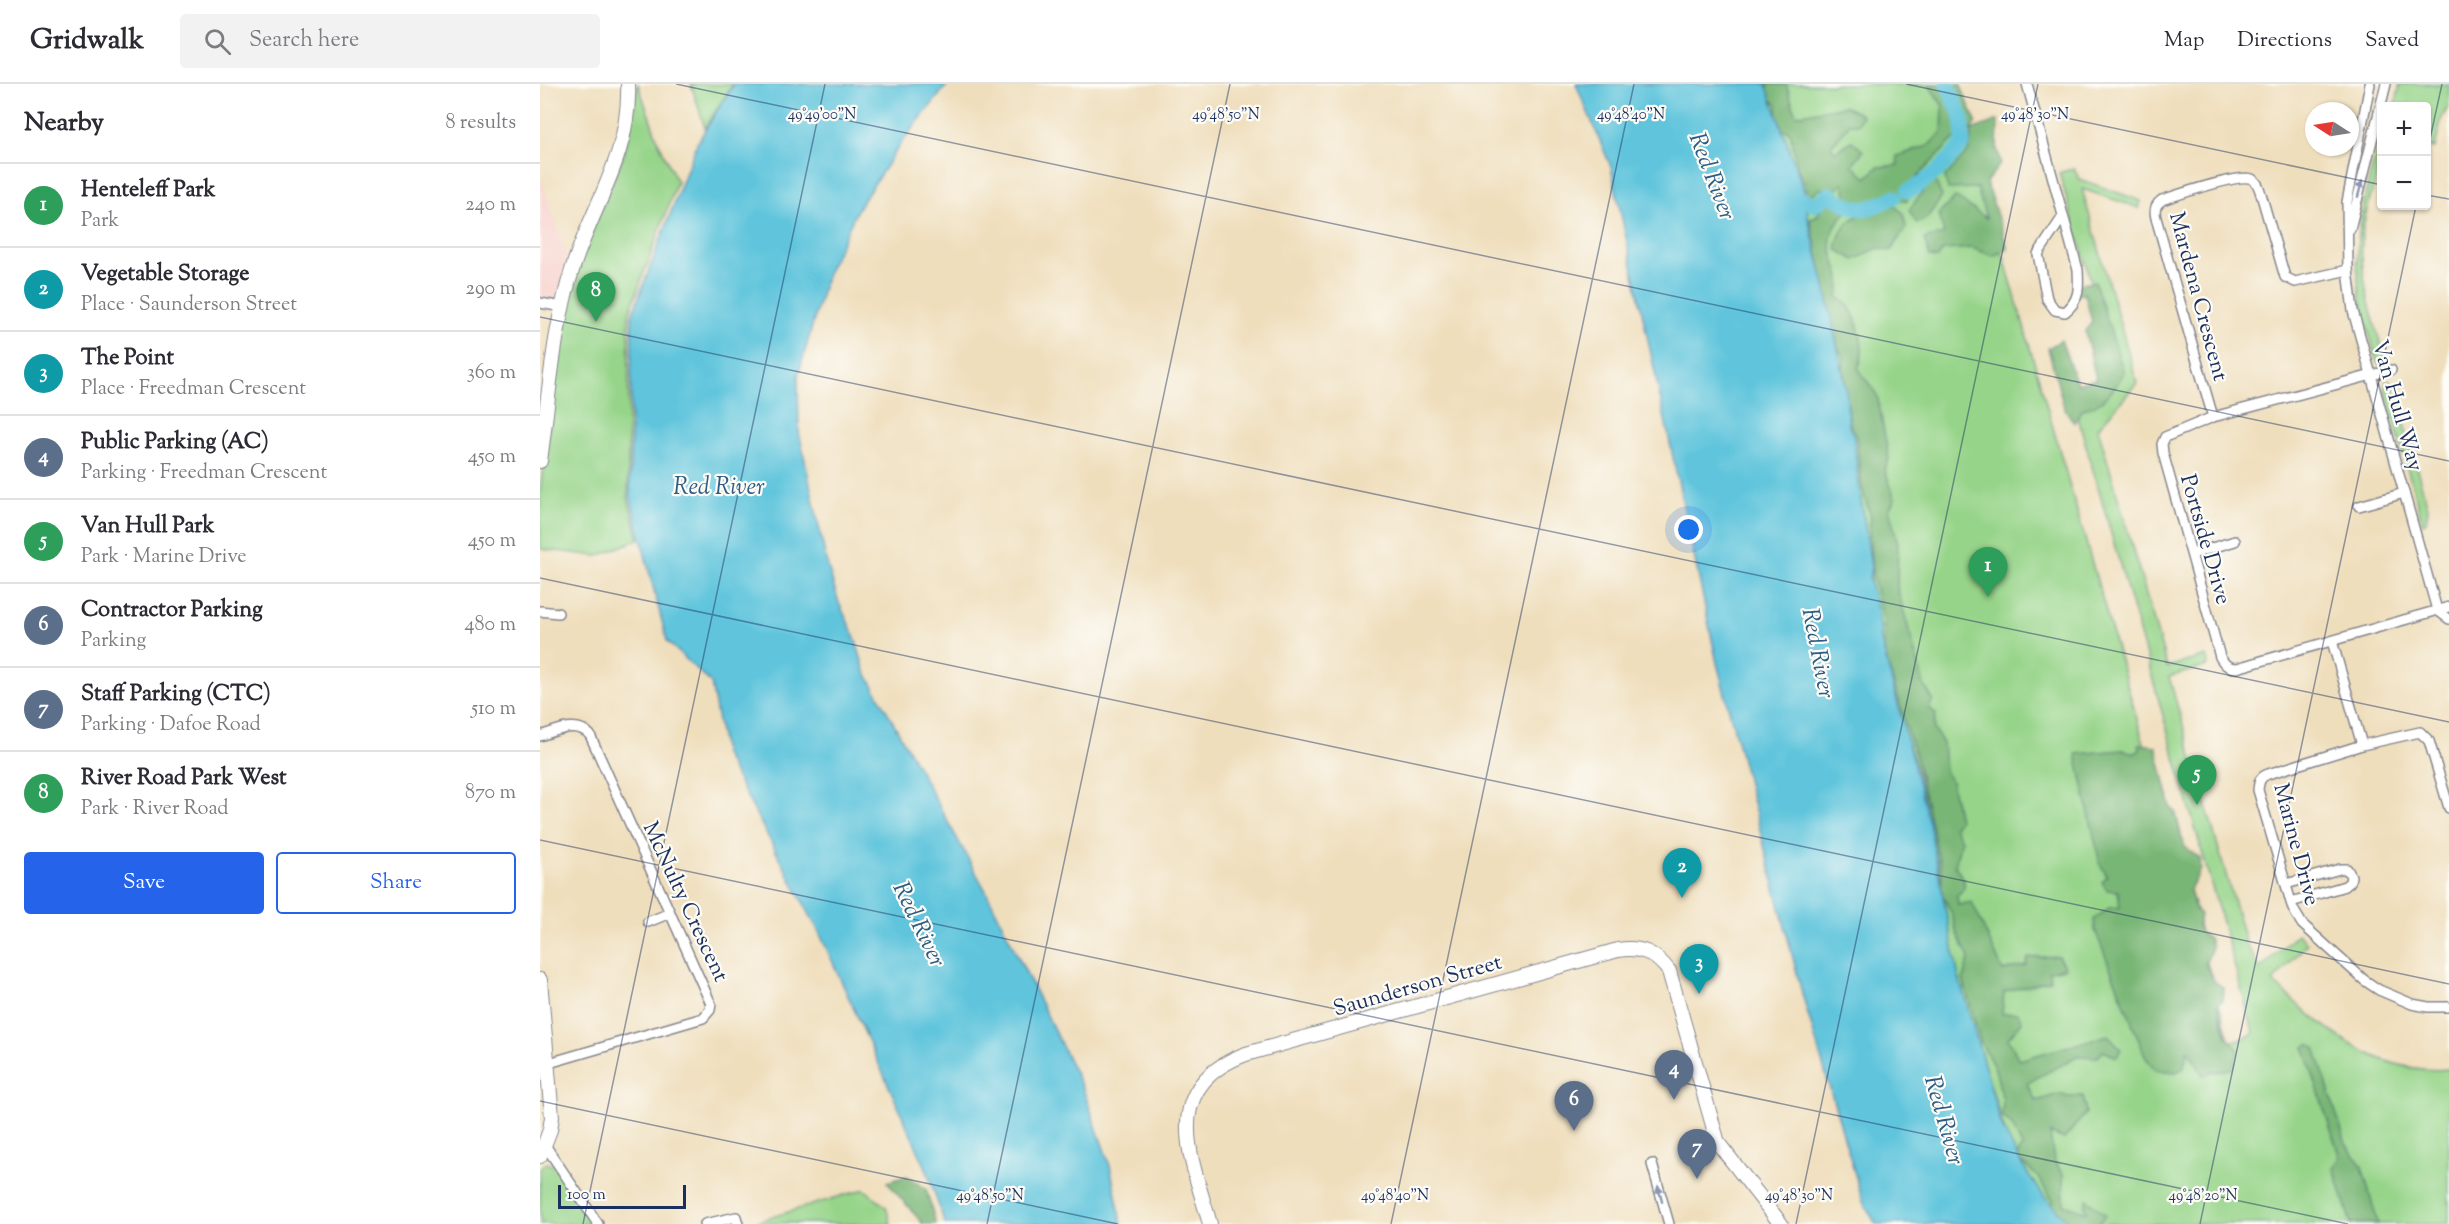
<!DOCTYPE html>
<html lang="en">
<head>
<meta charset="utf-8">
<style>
  body { margin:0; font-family:"Sorts Mill Goudy",serif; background:#f2f2f3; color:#2b2b33 }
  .controls { position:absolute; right:18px; top:18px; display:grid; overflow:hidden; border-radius:6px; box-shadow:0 2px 4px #0004 }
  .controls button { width:54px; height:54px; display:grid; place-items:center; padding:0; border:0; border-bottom:2px solid #e1e1e2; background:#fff; color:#2b2b33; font:30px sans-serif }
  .compass { position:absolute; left:1765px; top:18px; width:54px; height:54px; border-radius:50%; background:#fff; box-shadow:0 2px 4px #0004; rotate:282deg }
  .scale { position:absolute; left:18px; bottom:15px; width:128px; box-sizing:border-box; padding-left:6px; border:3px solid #1b2f5e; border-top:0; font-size:16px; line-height:21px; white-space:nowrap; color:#1b2f5e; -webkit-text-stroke:4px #fdfcf7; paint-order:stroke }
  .you { position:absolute; left:1149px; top:446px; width:21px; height:21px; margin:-15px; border:4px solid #fff; border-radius:50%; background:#1a73e8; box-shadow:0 0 0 9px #1a73e833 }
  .badge { display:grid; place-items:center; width:39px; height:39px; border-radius:50%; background:#2563eb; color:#fff; font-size:20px; font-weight:700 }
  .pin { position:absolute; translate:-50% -50px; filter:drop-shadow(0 2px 3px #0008) }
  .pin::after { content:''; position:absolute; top:32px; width:21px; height:18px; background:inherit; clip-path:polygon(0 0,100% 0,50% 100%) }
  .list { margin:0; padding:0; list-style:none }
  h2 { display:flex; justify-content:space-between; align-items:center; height:78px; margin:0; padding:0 24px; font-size:26px }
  h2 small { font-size:20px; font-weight:400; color:#7c7c81 }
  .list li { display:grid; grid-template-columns:39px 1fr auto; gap:18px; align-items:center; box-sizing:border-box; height:84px; padding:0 24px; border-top:2px solid #e1e1e2 }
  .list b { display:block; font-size:22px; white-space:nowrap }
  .list p { margin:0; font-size:20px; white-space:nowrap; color:#7c7c81 }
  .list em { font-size:20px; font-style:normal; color:#7c7c81 }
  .actions { display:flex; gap:12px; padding:18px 24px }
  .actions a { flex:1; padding:14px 0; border:2px solid #2563eb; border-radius:6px; text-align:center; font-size:21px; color:#2563eb }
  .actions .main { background:#2563eb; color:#fff }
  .icon { flex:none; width:33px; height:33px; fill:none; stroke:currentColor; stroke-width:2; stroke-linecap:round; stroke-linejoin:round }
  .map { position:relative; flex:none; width:1909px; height:1140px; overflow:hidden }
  header { display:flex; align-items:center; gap:36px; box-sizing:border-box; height:84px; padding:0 30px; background:#fff; border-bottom:2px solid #e1e1e2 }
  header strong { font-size:28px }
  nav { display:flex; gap:33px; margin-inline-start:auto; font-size:21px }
  .search { width:420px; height:54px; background:#f2f2f3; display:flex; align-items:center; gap:15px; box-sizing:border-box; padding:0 21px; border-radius:6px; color:#7c7c81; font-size:22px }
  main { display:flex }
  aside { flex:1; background:#fff }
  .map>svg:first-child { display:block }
  .built { fill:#f7d0cb }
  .green { fill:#96d489; stroke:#588274; stroke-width:1.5 }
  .forest { fill:#78b675; stroke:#4a726a; stroke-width:1.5 }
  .water { fill:#5fc4dc; stroke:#3d7a9d; stroke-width:1.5 }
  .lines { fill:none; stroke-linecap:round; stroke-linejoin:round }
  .river { stroke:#5fc4dc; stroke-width:15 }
  .street-casing { stroke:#85868d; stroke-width:12 }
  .secondary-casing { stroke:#85868d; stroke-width:16 }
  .street { stroke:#fff; stroke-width:9 }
  .secondary { stroke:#fff; stroke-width:14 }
  .oneway { fill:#8d97ae }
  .ticks { fill:none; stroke:#1b2f5e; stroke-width:1.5; stroke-opacity:0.45 }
  .labels { text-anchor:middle; stroke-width:4.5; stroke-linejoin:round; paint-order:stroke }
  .street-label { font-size:22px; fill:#1b2f5e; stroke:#fdfcf7 }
  .water-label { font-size:24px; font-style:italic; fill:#2f5c84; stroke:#fdfcf7 }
  .ticks-label { font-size:15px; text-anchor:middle; fill:#1b2f5e; stroke:#fdfcf7; stroke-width:4.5; stroke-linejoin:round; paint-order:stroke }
</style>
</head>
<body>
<header>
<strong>Gridwalk</strong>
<div class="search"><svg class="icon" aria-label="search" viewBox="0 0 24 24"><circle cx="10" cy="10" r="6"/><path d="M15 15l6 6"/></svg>Search here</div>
<nav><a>Map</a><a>Directions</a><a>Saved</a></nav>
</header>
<main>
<aside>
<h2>Nearby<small>8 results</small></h2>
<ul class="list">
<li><span class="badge" style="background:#2e9e5b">1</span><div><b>Henteleff Park</b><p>Park</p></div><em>240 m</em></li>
<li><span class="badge" style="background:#0f9aa8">2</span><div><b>Vegetable Storage</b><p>Place · Saunderson Street</p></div><em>290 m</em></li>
<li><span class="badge" style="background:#0f9aa8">3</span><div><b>The Point</b><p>Place · Freedman Crescent</p></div><em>360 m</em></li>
<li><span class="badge" style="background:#5c6f8a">4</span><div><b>Public Parking (AC)</b><p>Parking · Freedman Crescent</p></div><em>450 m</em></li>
<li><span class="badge" style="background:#2e9e5b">5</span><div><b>Van Hull Park</b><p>Park · Marine Drive</p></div><em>450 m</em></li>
<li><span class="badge" style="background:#5c6f8a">6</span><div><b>Contractor Parking</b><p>Parking</p></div><em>480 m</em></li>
<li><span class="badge" style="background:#5c6f8a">7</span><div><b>Staff Parking (CTC)</b><p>Parking · Dafoe Road</p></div><em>510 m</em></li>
<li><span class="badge" style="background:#2e9e5b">8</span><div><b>River Road Park West</b><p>Park · River Road</p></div><em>870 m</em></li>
</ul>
<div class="actions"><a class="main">Save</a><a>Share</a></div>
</aside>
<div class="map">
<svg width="1909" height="1140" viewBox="0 0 1909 1140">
  <rect width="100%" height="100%" fill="#fdfcf7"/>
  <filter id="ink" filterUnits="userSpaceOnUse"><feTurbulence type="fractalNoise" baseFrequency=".0167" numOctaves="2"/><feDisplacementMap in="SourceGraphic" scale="12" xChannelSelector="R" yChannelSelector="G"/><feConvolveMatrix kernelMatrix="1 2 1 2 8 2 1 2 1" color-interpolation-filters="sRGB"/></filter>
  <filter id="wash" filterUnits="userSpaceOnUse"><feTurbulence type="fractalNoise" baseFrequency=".008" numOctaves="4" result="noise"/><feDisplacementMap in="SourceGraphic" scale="24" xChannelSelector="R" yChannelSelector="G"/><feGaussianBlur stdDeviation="1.35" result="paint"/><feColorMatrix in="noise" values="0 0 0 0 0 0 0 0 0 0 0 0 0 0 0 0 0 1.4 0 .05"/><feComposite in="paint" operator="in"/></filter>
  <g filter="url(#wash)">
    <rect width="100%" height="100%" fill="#efdebc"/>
    <path class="built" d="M0,90L29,177L20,216L0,213Z"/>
    <g class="green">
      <path d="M98,0L118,57L137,98L89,230L88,414L99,455L58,472L0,465V406L22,245L35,188L85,68Z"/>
      <path d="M151,0H193L165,44Z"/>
      <path d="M1226,0H1414L1690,958L1714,950L1531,309L1580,295L1519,89L1534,84L1539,95L1601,117L1599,124L1542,105L1597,299L1558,344L1627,583L1667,572L1668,582L1629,593L1706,860L1720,885L1757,850L1767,859L1733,898C1782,943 1837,992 1909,985V1140H1520L1474,1076L1434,949L1418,890L1401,803L1400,790L1377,686L1363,644L1341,556C1342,531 1327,508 1331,483L1320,409L1313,348L1309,343L1306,304L1277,163L1268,134L1266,112Z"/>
      <path d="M1860,0H1909V22L1902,33L1895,64L1887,62L1886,22H1855Z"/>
      <path d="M1837,66L1839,67C1840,96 1824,123 1822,152C1819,195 1834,237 1846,278L1842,282L1837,279C1832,258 1825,237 1821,216C1811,165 1823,115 1837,66Z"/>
      <path d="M1848,296L1852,298L1888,424L1886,438L1883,440L1845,306L1846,297Z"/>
      <path d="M7,1079L15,1082L53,1140H0V1083Z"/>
      <path d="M324,1105L346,1123L351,1140L212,1139Z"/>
    </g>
    <g class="forest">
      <path d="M1229,0H1246L1256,31L1304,22L1322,31L1318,40H1310L1291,62L1295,68L1312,57L1323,67L1312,81L1326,94L1338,83L1358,81L1357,72L1388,62L1402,48L1403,22L1388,0H1420L1436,38L1427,52L1416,53L1375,95L1367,117L1346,113L1327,121L1308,115L1303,99L1295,107L1279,105L1270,112L1258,85L1250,48L1238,44L1237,21L1226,10Z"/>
      <path d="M1458,36L1457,65L1461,79L1446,98L1468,165L1453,172L1432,164L1403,166L1398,174L1390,173L1384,155L1404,150L1399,130L1415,113L1446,134L1437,104L1408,105L1405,93L1429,67L1432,46Z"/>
      <path d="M1395,96L1402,113L1387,134L1377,140L1369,126L1389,99Z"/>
      <path d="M1289,113L1297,117L1306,128C1281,154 1292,165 1300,194C1301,200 1299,207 1298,213C1301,216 1307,219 1309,223C1319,238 1327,268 1318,284L1337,311L1349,374L1345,386L1355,415L1349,425L1358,459L1357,503L1384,601L1393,616L1389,624L1396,630L1394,645L1403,659L1405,687L1411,697L1419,736L1414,743L1421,756L1415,782L1424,795V804L1417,812L1418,821L1432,818L1463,887L1486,881L1488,874L1518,872L1525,884L1509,887L1510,896L1464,908L1462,930L1478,929L1482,938L1468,954L1479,976L1568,951L1581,965L1577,973L1563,967L1558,973L1536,972C1521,984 1503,988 1487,1000L1496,1017L1519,1010L1529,1013L1543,1012L1546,1029L1524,1055L1510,1049L1514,1077L1523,1090L1524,1120L1547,1128L1545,1122L1547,1115L1566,1131L1559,1138L1560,1140H1517L1511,1131L1513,1117L1497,1092L1476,1074L1482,1063L1473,1042L1462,1032L1463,1016L1455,985L1440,957L1423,895L1429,874L1416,848L1412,830L1401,807L1402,789L1378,682L1344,567V538L1332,489L1329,447L1331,433L1322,405L1316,351L1310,341L1303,282L1304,273L1298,264L1270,135L1276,133Z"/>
      <path d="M1352,120L1363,129L1366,143L1351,167L1338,164L1314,176L1296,165C1301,131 1324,129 1352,120Z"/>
      <path d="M1555,198L1584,289C1575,305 1561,323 1542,325L1534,339L1524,323L1508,264L1521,256L1537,300L1556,295L1545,247L1552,238L1545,210L1533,211L1535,201Z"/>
      <path d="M1599,660L1616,662L1631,724L1635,727L1644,762L1660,775L1661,785L1650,806L1655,825L1660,831L1658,840L1660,849L1669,854L1672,863L1665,880L1675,898L1684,904L1683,916L1677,921L1687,953L1699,966L1693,984L1663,991L1648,966L1643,985L1636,988L1616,986L1606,974L1555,846L1554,835L1569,824L1580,823L1578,807L1567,806L1562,798L1567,792L1560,780L1536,670L1584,666L1595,669L1600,666Z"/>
      <path d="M1768,960L1775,963L1806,1060L1822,1082L1838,1140H1811L1794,1084L1800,1074L1764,963Z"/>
      <path d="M367,1092L386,1105L396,1140H383L347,1098Z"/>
    </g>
    <g class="water">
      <path d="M194,0H408L361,59L317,126L287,190L258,292L259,348L286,476L299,519L314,551L325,587L446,807L543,1005L570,1082L582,1140H405L386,1084L279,848L184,670L171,599L127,557L90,412L92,231L157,59Z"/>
      <path d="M1036,0H1226L1266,112L1268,134L1284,197L1306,304L1309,342L1313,348L1320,409L1331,483L1329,495L1339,532L1341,556L1389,739L1418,890L1462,1043L1483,1083L1504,1112L1530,1140H1336L1323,1118L1263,913L1177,579L1071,83Z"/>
    </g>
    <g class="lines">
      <g class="river">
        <path d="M1368,107C1390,97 1407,78 1423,60L1422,34L1407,0"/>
        <path d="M1266,116L1275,121L1289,110C1320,129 1321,129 1354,113"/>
      </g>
    </g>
  </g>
  <g filter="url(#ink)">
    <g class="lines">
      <defs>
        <g id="street">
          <path d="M1487,0L1538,186C1539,204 1540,216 1525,228L1515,226L1507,215L1498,170L1522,134"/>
          <path d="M1830,0L1807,118L1808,186L1813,227L1897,526"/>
          <path d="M1810,145L1846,0"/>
          <path d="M0,219L23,223"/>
          <path d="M1851,286L1673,333L1625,353L1622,360L1623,369L1680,573C1685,581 1688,584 1697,584L1909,523"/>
          <path d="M1673,333L1616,134C1614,126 1615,121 1622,116C1637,111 1701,89 1712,95C1718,98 1719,104 1721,110L1745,193L1755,198L1808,186"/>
          <path d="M1819,422L1864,409"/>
          <path d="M1652,470L1695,457"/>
          <path d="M1897,526L1909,535"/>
          <path d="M0,527L18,529"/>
          <path d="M1792,557L1822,661"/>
          <path d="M0,652C16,647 37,636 50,651L171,920L170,926L163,934L9,979"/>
          <path d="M1909,724L1889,657L1880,648L1822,661L1728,690C1720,693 1719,697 1718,706L1753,825L1762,840L1824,896L1839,906L1872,920L1888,923H1909"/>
          <path d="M1746,800L1800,785H1807L1811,792L1810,798L1805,802L1751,818"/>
          <path d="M108,838L130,829"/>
          <path d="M5,1061L58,1140"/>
          <path d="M1112,1080L1129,1140"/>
          <path d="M165,1140L196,1133L198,1140"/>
        </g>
        <g id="secondary">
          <path d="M0,377C9,313 13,245 33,183C54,119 91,69 88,0"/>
          <path d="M0,896L12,1033L10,1046L0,1072"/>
          <path d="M670,1140C651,1073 618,1003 706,970L1078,866C1101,862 1115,869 1129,887L1178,1059L1241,1140"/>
        </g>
      </defs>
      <use href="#street" class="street-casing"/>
      <use href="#secondary" class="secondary-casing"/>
      <use href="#street" class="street"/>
      <use href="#secondary" class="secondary"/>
    </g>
    <defs><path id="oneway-solid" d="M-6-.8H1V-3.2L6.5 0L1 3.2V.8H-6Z" transform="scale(1.5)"/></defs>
    <g class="oneway">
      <use href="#oneway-solid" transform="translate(1820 105) rotate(-75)"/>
      <use href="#oneway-solid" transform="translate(1120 1110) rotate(-105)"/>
    </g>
  </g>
  <path class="ticks" d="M136,0L1909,377M1366,0L1842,101M1886,73L1902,0M1886,111L1909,115M0,233L1909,638M0,494L1909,900M0,756L1808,1140M0,1017L578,1140M43,1140L285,0M447,1140L690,0M851,1140L1094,0M1256,1140L1498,0M1660,1140L1876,122"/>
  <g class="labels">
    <g class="street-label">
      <text transform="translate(1660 212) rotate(75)" y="8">Mardena Crescent</text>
      <text transform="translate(1859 321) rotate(74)" y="8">Van Hull Way</text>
      <text transform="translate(1667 455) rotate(74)" y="8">Portside Drive</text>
      <text transform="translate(1758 760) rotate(75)" y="8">Marine Drive</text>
      <text transform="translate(147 817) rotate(65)" y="8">McNulty Crescent</text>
      <text transform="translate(877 900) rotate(-16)" y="8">Saunderson Street</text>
    </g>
    <g class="water-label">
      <text transform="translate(1173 92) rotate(69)" y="8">Red River</text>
      <text x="179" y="410">Red River</text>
      <text transform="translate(1279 569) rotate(79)" y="8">Red River</text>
      <text transform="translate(380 840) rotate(64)" y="8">Red River</text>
      <text transform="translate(1405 1036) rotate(74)" y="8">Red River</text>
    </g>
  </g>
  <g class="ticks-label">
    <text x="282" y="35">49°49'00"N</text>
    <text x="686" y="35">49°48'50"N</text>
    <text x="1091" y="35">49°48'40"N</text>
    <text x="1495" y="35">49°48'30"N</text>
    <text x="450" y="1116">49°48'50"N</text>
    <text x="855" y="1116">49°48'40"N</text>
    <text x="1259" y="1116">49°48'30"N</text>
    <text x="1663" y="1116">49°48'20"N</text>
  </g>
</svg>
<div class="controls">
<button>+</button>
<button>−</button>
</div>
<svg class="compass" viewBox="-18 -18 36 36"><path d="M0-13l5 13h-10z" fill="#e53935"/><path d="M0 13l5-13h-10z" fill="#7c7c81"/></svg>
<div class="scale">100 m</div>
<div class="you"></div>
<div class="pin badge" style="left:1448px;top:513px;background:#2e9e5b">1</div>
<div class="pin badge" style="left:1142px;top:814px;background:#0f9aa8">2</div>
<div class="pin badge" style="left:1159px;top:910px;background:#0f9aa8">3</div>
<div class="pin badge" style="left:1134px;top:1016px;background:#5c6f8a">4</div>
<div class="pin badge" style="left:1657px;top:721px;background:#2e9e5b">5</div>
<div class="pin badge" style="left:1034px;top:1047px;background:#5c6f8a">6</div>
<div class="pin badge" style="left:1157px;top:1095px;background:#5c6f8a">7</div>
<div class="pin badge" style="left:56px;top:238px;background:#2e9e5b">8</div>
</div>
</main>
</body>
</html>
